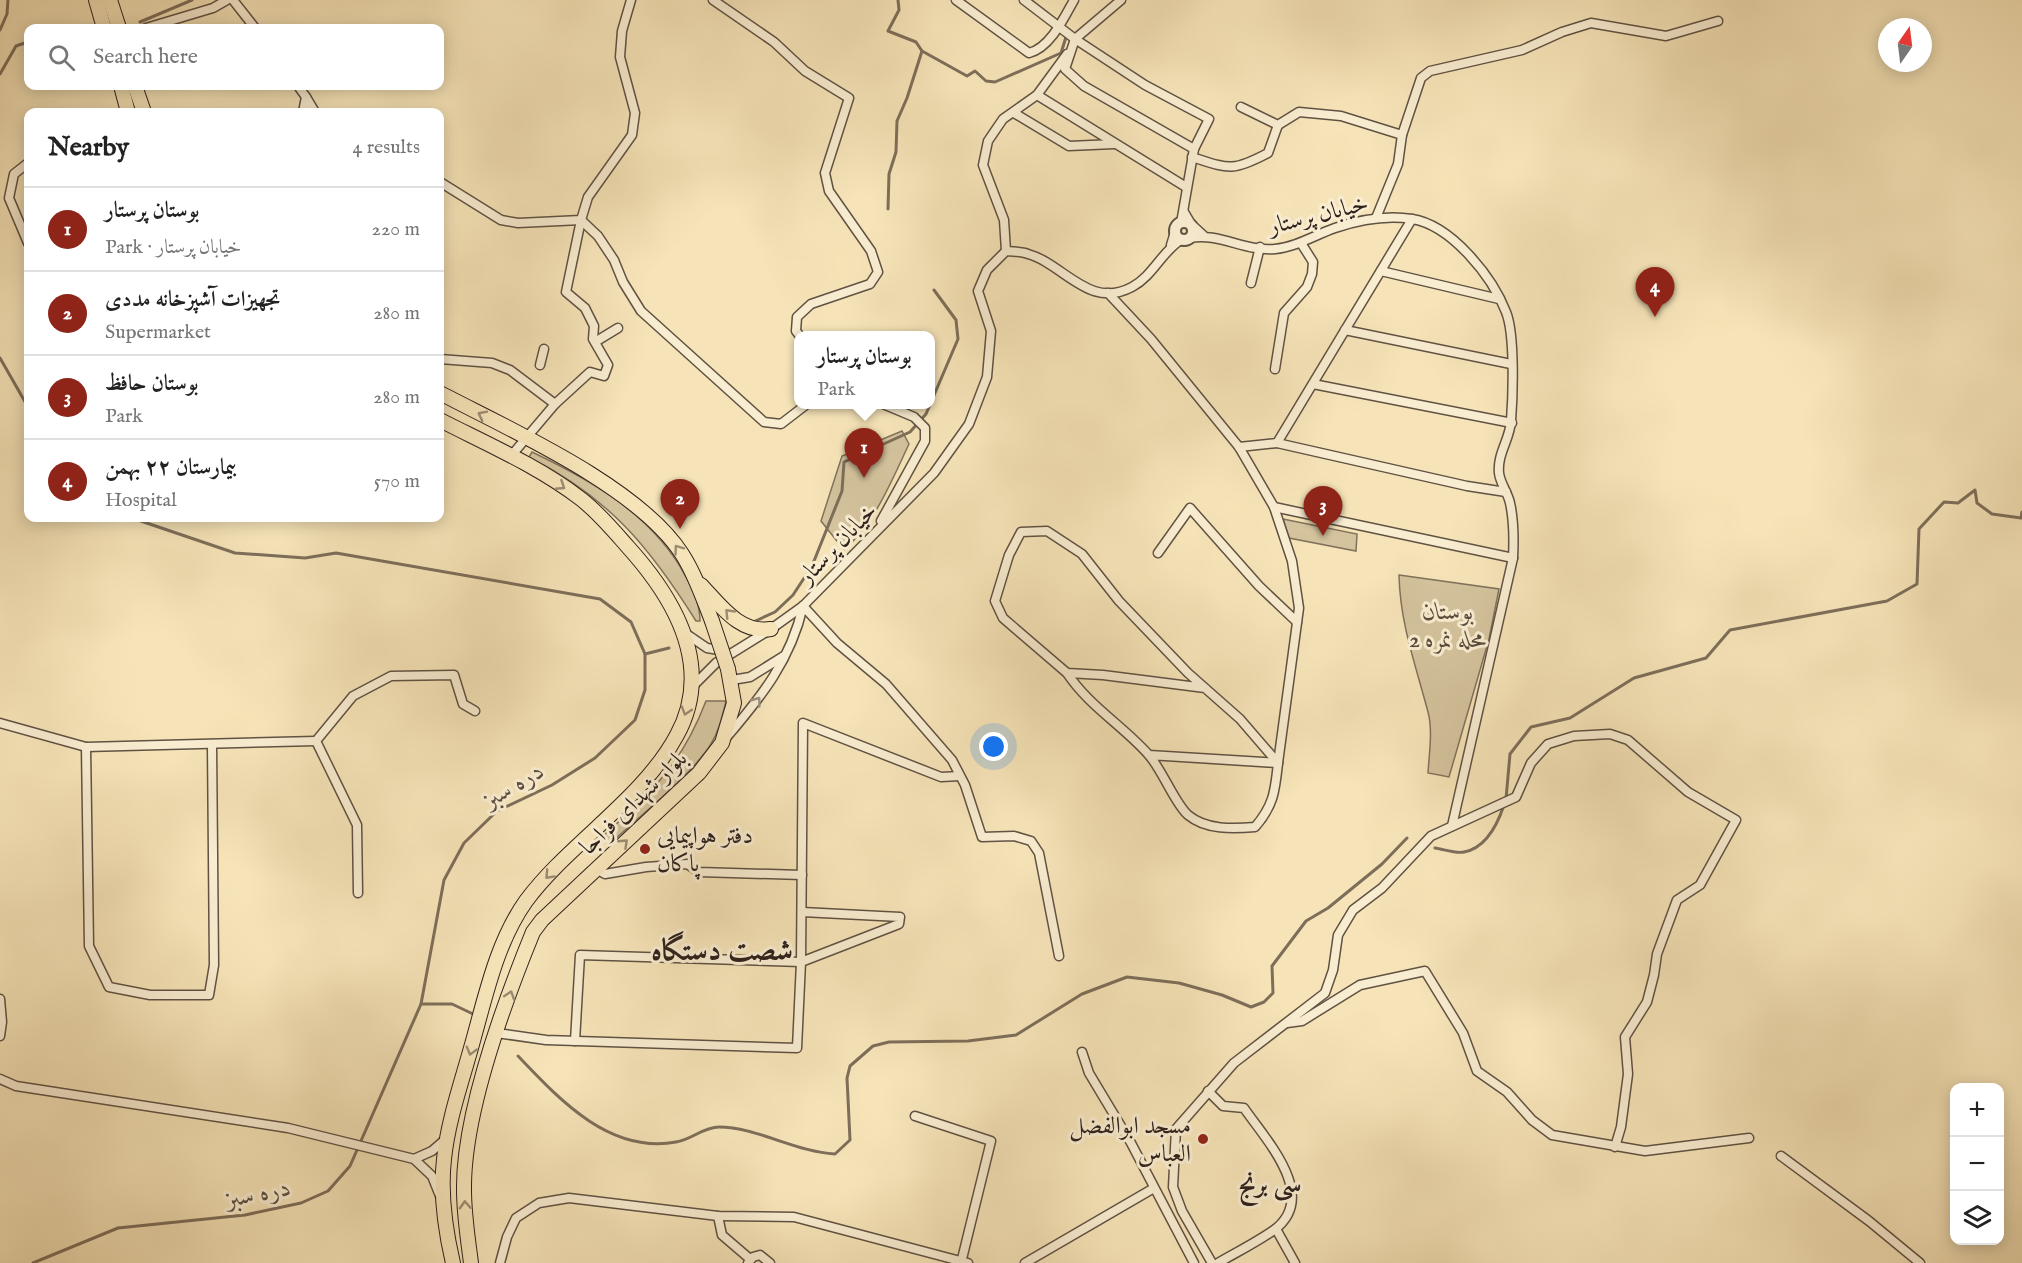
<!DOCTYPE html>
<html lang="en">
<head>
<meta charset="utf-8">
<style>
  body { margin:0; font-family:"IM FELL English",Amiri,serif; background:#f2f2f2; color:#222 }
  .controls { position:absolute; right:18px; bottom:18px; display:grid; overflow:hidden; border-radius:12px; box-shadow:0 3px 15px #0003 }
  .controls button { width:54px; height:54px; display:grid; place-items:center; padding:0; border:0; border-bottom:2px solid #e0e0e0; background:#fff; color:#222; font:30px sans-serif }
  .compass { position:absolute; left:1878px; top:18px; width:54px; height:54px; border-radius:50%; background:#fff; box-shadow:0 3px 15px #0003; rotate:14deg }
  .you { position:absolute; left:994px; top:747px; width:21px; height:21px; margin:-15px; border:4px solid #fff; border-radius:50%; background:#1a73e8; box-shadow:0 0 0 9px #1a73e833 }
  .badge { display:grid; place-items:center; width:39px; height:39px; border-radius:50%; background:#8f2418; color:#fff; font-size:20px; font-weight:700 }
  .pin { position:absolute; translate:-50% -50px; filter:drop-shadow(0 2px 3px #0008) }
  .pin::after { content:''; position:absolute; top:32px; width:21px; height:18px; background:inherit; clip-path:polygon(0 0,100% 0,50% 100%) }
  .popup { position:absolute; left:794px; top:331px; width:141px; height:78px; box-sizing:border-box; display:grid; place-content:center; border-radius:12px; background:#fff; filter:drop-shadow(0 2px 4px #0005); font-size:20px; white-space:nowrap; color:#767676 }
  .popup b { font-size:22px; color:#222 }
  .popup::after { content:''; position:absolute; left:50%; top:100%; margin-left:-12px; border:12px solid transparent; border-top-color:#fff }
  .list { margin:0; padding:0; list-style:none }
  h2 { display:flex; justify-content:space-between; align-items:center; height:78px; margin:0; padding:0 24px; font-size:26px }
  h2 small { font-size:20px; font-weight:400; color:#767676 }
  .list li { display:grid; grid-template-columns:39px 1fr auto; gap:18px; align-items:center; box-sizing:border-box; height:84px; padding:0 24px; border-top:2px solid #e0e0e0 }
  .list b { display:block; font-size:22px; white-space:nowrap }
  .list p { margin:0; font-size:20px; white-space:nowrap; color:#767676 }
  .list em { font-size:20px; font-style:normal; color:#767676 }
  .icon { flex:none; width:33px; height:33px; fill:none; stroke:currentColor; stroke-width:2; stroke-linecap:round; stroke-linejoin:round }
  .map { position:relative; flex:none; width:2022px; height:1263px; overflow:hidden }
  .search { position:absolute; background:#fff; box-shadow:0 3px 15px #0003; left:24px; top:24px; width:420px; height:66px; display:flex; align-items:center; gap:15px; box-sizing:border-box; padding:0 21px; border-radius:12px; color:#767676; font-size:22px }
  .panel { position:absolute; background:#fff; box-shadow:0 3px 15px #0003; left:24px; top:108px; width:420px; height:414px; border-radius:12px }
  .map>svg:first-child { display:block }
  .green { fill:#d4c39d; stroke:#81725c; stroke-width:1.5 }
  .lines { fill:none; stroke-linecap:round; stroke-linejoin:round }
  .stream { stroke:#7d6e5a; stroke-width:3 }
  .minor-casing { stroke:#605243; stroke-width:11 }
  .tertiary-casing { stroke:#605243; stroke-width:14 }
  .primary-casing { stroke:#2e211c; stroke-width:16 }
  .minor { stroke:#f9edd1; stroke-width:8 }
  .tertiary { stroke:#f9edd1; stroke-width:10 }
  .primary { stroke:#f6e4b8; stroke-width:14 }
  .primary-bridge-casing { stroke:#2e211c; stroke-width:16; stroke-linecap:butt }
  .primary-bridge { stroke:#f6e4b8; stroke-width:14 }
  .oneway { stroke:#9c8c72 }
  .oneway2 { stroke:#9e9180 }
  .poi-dot { fill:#8f2418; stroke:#f9edd1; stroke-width:2 }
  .labels { text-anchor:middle; stroke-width:6; stroke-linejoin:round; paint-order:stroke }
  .street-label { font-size:24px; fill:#2e211c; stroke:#f9edd1 }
  .park-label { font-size:24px; font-style:italic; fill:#584a3c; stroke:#f9edd1 }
  .poi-label { font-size:24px; fill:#2e211c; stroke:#f9edd1; text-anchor:start }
  .water-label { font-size:26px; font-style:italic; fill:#5c4e40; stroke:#f9edd1 }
  .neighbourhood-label { font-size:26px; font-weight:bold; fill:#2e211c; stroke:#f9edd1 }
  .district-label { font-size:30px; font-weight:bold; fill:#2e211c; stroke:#f9edd1 }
</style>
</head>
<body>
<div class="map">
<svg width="2022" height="1263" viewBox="0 0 2022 1263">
  <rect width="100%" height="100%" fill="#f6e4b8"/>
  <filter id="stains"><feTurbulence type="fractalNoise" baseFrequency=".00333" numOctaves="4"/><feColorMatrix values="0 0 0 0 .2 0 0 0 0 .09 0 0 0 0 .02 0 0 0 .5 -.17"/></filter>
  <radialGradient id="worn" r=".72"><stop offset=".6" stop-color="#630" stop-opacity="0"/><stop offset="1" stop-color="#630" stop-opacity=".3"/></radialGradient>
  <g class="green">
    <path d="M902,431L909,444C891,482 876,521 844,550L821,521L842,456Z"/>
    <path d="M532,452C593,481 654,516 686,577C694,591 700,605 700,621H696C649,546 609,498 529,457Z"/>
    <path d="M1283,519L1357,534L1356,551L1289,538Z"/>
    <path d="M1399,575L1499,589L1489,639L1449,777L1428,773C1429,755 1433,730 1428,712C1416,666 1400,624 1399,575Z"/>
    <path d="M706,701H726C722,717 719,731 711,744C691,776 637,818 609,845L602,837C652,791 681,766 706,701Z"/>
  </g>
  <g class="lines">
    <g class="stream">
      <path d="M140,22L192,0"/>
      <path d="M0,30L7,14L8,0"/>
      <path d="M922,51L967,76L975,71L986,81L995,82L1061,53L1066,37"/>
      <path d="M0,74L16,46L28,42"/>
      <path d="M888,209L889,174L896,152L897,121L907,98L922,51L916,42L888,31L899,10L898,0"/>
      <path d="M0,358L28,407"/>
      <path d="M751,623L775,612L793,595L812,566L842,491L844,462L910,432L926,414L958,339L956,320L934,290"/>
      <path d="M645,654L669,648"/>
      <path d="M1506,799L1510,754L1531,727L1570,718L1634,678L1706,658L1730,630L1887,601L1917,584L1919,529L1944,502L1958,503L1975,490L1977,503L1992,514L2021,518L2022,512"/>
      <path d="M1435,848C1443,849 1456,854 1464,852C1486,848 1498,823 1504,805"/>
      <path d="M421,1004H452L473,1014"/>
      <path d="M518,1056C559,1099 609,1154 676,1142C691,1140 703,1127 719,1127C756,1127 796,1152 835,1154L850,1140L847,1078L850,1066L873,1046L889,1042L968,1041L1016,1035L1082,994L1127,977L1179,983L1222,995L1251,1007L1264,1002L1273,993L1272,966L1306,921L1328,908L1382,864L1407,838"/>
      <path d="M33,1263L118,1228L245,1215L301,1203L328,1191L350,1166L421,1004L444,880L464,843L497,811L552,785L595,758L635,720L645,690V654L631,622L600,599L336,553L305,558L235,553L132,518"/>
    </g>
    <defs>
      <g id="minor">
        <path d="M233,0L255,28"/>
        <path d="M713,0L774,42L805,71L849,98L825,173L829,191L871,251L878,272L870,284L811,304L797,317L796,331L800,336"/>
        <path d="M956,0L1029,53C1050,48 1064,18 1074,0"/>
        <path d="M1024,0L1075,39L1145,85L1209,119L1194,149L1181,223"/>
        <path d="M1121,0L1075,39L1065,69L1084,86L1194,149"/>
        <path d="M146,28L213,8L227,0"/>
        <path d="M298,86L306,97"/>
        <path d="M1037,95L1186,187"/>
        <path d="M1241,107L1278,125L1299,112L1341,116L1402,135L1398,164L1376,218"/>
        <path d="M303,112L306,97L315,112"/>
        <path d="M1014,113L1069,146L1114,144"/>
        <path d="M1402,135L1421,78L1430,71L1522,50L1562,32L1591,23L1666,36L1718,21"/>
        <path d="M1192,157C1229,169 1232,172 1268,153L1278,125"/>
        <path d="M28,163L14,174L9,198L28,243"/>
        <path d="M440,182L501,220L518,223L581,220L588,197L632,135L635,113L620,57L622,31L631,0"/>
        <path d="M1184,212L1191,224L1203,235"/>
        <path d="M581,220L598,236L614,260L623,282L641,311L764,422L781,424L807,404"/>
        <path d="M1190,238C1218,232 1246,252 1275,249C1296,247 1315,235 1335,228C1359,220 1387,215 1412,219C1451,225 1492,276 1506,312C1515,334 1513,395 1511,421C1510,439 1497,454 1499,473C1500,483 1508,493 1510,503C1514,521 1514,539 1513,558L1452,826"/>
        <path d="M1171,245L1175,232"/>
        <path d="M1006,251L1004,220L983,165L988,141L1003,119L1037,95L1067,54"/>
        <path d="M1381,271L1499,299"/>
        <path d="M1251,283L1260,247"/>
        <path d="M1108,293L1151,339L1239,447L1274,507L1292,561L1299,608L1278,763"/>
        <path d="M1345,330L1511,364"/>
        <path d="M595,342L618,328"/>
        <path d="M440,359L492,363L510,370L555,404L511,456"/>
        <path d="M540,365L544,349"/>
        <path d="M1275,369L1284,313L1307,287L1312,274L1313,262L1301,243"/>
        <path d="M1313,384L1512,423"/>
        <path d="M555,404L590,372L604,376L608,365L593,339L594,326L585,308L566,292L581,220"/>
        <path d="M1277,443L1467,486L1506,492"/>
        <path d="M1239,447L1277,443L1412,219"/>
        <path d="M1274,507L1513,558"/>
        <path d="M881,521L925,441V428L914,417L883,404"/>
        <path d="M1158,553L1190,508L1259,586L1297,622"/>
        <path d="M803,606L837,643L886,684L952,760L965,785L982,837L1014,836L1031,841L1039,853L1059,956"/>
        <path d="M685,633L707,648L725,651"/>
        <path d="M1067,673C1089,706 1122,725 1148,754C1162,769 1175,804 1188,815C1206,830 1233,829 1255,827C1274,805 1275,791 1278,763L1149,755"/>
        <path d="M732,680L750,677L784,656"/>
        <path d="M693,686L716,663L771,629L803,606L934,473L969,424L987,377L991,331L978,291L987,270L1006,251C1013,252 1022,251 1028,254C1064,264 1089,310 1132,287C1153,276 1162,251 1182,239"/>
        <path d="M1205,688L1103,675L1067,673L1003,618L995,601L1009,555L1021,532L1047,531L1082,554L1119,601L1188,673L1240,719L1278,763"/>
        <path d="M0,723L86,747L316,741"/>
        <path d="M726,738C761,697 791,660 803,606"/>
        <path d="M86,747L89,946L109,987L150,995H209L214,965L212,744"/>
        <path d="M596,869L605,874L646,867L687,864L699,872L802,875"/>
        <path d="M358,893L357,825L316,741L353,696L391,676L454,675L463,704L475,711"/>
        <path d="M0,999L2,1022L0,1036"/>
        <path d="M1287,1023L1302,1021L1360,985L1425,971L1463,1033L1477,1071L1507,1092L1532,1120L1552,1135L1645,1151L1749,1138"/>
        <path d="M497,1033L546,1040L797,1048L801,962L803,723L941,777L960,776"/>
        <path d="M575,1041L580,955L801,962L899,924L900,917L802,912"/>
        <path d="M1082,1052L1089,1073L1131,1143L1194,1263"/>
        <path d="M0,1079L16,1086L288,1128L414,1159"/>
        <path d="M1208,1091L1223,1106L1244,1108C1265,1139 1320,1196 1274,1230C1257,1242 1237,1252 1218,1263"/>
        <path d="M915,1116L991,1141L961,1263"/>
        <path d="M1781,1156L1869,1221L1920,1263"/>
        <path d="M440,1196L432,1176L414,1159L432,1151L447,1138"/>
        <path d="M718,1216L722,1235L750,1259"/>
        <path d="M1276,1229L1295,1263"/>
        <path d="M500,1263L507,1237L516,1218L539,1203L569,1198L718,1216L794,1217L968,1263"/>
        <path d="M748,1263L753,1257L760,1255L770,1263"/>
        <path d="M1025,1263L1154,1188"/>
        <path d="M1212,1263L1182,1211L1173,1187L1176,1129L1234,1063L1325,993L1333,970L1338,935L1353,910L1382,888L1431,836L1516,797L1531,763L1548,744L1574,736L1610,734L1628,740L1688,792L1736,820L1700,885L1677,900L1657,954L1654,975L1647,1002L1625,1037L1628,1074L1621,1127L1615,1147"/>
      </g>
      <circle id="tertiary" cx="1184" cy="231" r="9"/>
      <g id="primary">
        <path d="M96,0L104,28"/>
        <path d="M110,0L119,28"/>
        <path d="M121,86L128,112"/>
        <path d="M135,86L144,112"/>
        <path d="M440,393C511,430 639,487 682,554C695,574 703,598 712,621"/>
        <path d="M440,420C487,444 538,466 581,499C599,513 613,530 628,547C675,599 714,667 677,735C643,799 568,844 526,901C496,943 485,999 471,1048C461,1084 448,1121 444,1159C440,1194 445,1229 453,1263"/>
        <path d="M701,585C721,606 740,634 771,629"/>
        <path d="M471,1263C468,1239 464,1215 464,1190C463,1113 504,1003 533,932L542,920L699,773L722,743L734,703L728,669"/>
      </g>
    </defs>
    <use href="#minor" class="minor-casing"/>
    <use href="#tertiary" class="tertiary-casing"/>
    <use href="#primary" class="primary-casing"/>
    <use href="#minor" class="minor"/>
    <use href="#tertiary" class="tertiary"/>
    <use href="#primary" class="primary"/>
    <defs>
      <path id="primary-bridge" d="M712,621L728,669"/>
    </defs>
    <use href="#primary-bridge" class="primary-bridge-casing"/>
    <use href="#primary-bridge" class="primary-bridge"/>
  </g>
  <defs><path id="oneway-chevron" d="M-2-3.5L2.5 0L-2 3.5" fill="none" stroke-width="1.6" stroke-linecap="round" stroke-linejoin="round" transform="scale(1.5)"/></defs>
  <g class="oneway">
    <use href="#oneway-chevron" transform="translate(482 415) rotate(-153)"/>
    <use href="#oneway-chevron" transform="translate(561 486) rotate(33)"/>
    <use href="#oneway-chevron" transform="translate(678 549) rotate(-126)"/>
    <use href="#oneway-chevron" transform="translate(729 613) rotate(-134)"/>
    <use href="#oneway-chevron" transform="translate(686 711) rotate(107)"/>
    <use href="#oneway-chevron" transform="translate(624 843) rotate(-43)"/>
    <use href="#oneway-chevron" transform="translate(549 875) rotate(133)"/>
    <use href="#oneway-chevron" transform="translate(510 995) rotate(-72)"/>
    <use href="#oneway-chevron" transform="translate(471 1051) rotate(106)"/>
    <use href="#oneway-chevron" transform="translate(465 1205) rotate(-93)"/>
  </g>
  <use class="oneway2" href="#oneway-chevron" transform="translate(757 701) rotate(-53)"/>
  <g class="poi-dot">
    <circle cx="645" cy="849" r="6"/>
    <circle cx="1203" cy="1139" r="6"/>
  </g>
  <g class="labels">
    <g class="street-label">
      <text transform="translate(1318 214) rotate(-14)" y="8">خیابان پرستار</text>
      <text transform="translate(837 543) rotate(-46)" y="8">خیابان پرستار</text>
      <text transform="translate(633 802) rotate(-44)" y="8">بلوار شهدای فراجا</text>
    </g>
    <g class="park-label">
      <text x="1448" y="619">بوستان<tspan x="1448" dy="28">محله نمره 2</tspan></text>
    </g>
    <g class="poi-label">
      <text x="657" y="843">دفتر هواپیمایی<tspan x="657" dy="28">پاکان</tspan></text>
      <text x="1191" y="1133" text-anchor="end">مسجد ابوالفضل<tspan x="1191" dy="28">العباس</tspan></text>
    </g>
    <g class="water-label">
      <text transform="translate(513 784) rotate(-31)" y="9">دره سبز</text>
      <text transform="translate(258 1192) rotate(-11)" y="9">دره سبز</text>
    </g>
    <g class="neighbourhood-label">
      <text x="1270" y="1192">سی برنج</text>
    </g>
    <g class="district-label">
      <text x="722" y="960">شصت دستگاه</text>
    </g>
  </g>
  <rect width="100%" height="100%" filter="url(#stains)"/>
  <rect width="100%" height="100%" fill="url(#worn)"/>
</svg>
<div class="controls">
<button>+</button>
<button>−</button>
<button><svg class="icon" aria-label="layers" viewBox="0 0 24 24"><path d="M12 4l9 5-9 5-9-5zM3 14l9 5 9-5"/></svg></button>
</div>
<svg class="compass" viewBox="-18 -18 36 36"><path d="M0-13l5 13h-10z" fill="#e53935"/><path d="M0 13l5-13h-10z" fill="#767676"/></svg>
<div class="you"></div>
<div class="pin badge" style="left:864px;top:478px">1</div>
<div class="popup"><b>بوستان پرستار</b>Park</div>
<div class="pin badge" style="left:680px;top:529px">2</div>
<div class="pin badge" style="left:1323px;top:536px">3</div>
<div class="pin badge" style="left:1655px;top:317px">4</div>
<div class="search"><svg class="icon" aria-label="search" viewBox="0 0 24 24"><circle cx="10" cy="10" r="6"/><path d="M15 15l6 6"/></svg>Search here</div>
<section class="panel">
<h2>Nearby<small>4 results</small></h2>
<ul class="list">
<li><span class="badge">1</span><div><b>بوستان پرستار</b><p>Park · خیابان پرستار</p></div><em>220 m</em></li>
<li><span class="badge">2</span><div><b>تجهیزات آشپزخانه مددی</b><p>Supermarket</p></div><em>280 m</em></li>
<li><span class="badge">3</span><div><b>بوستان حافظ</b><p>Park</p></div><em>280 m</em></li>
<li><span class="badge">4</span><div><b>بیمارستان ۲۲ بهمن</b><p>Hospital</p></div><em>570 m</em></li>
</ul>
</section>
</div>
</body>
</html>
